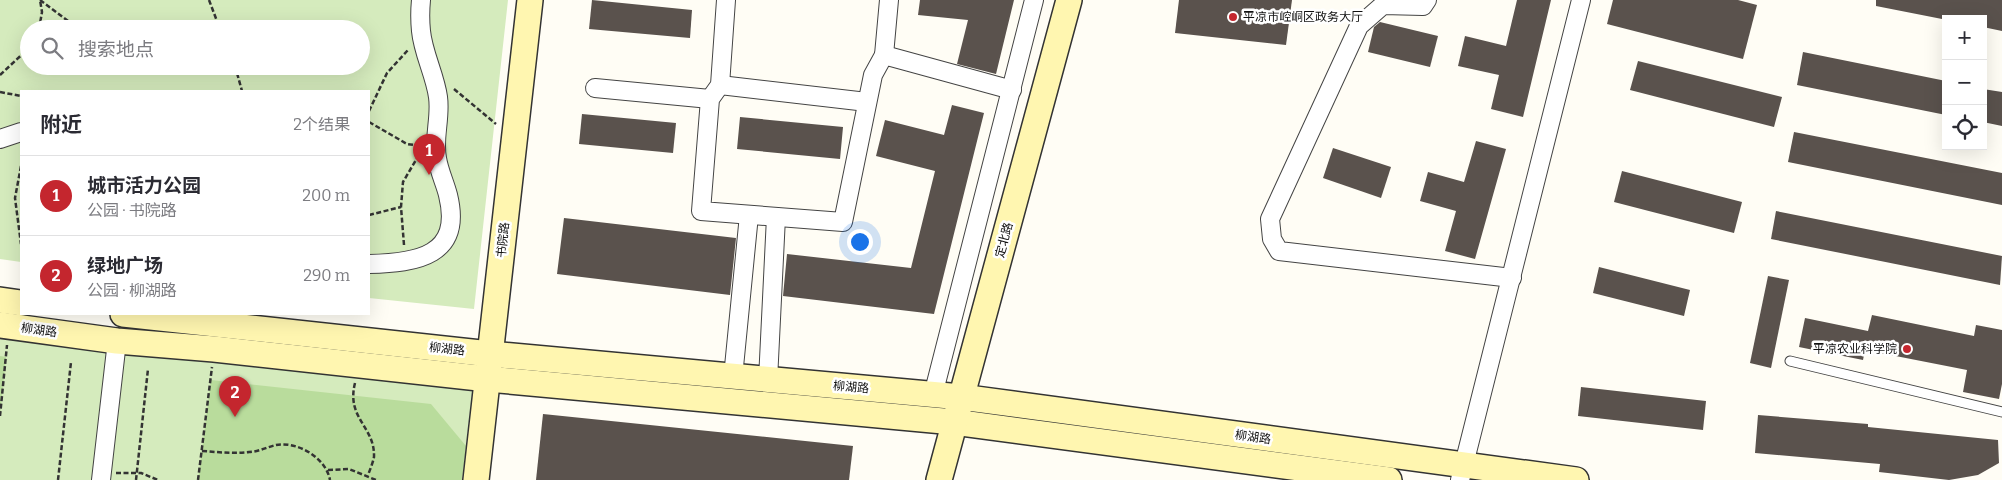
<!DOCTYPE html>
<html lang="zh">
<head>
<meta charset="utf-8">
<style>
  body { margin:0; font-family:Bitter,"Noto Sans SC",serif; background:#f7f7f7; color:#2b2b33 }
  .controls { position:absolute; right:15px; top:15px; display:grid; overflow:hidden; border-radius:0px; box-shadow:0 5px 20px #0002 }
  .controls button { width:45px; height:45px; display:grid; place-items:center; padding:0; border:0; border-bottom:1px solid #e1e1e2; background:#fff; color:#2b2b33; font:25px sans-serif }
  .you { position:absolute; left:859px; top:241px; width:18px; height:18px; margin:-12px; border:4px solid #fff; border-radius:50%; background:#1a73e8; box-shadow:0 0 0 8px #1a73e833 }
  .badge { display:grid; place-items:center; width:32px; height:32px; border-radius:50%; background:#c4262e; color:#fff; font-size:16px; font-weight:700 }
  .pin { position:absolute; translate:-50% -41px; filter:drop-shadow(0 1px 2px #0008) }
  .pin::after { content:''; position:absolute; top:26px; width:18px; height:15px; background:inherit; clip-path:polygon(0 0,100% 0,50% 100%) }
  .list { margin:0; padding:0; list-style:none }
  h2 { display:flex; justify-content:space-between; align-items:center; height:65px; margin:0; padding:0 20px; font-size:21px }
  h2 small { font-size:16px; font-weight:400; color:#7c7c81 }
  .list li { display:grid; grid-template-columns:32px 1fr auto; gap:15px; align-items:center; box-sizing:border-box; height:80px; padding:0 20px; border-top:1px solid #e1e1e2 }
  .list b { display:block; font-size:19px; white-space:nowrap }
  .list p { margin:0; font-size:16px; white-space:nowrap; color:#7c7c81 }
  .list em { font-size:16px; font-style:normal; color:#7c7c81 }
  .icon { flex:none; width:28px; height:28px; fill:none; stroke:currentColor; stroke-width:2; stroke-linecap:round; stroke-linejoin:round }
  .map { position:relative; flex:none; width:2002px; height:480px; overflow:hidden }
  .search { position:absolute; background:#fff; box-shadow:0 5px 20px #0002; left:20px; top:20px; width:350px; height:55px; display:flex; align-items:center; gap:12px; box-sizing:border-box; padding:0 18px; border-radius:28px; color:#7c7c81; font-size:19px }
  .panel { position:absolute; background:#fff; box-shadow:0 5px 20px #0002; left:20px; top:90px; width:350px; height:225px; border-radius:0px }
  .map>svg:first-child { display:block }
  .green { fill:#d5ebbd; fill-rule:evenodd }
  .forest { fill:#b9dc9c }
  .building { fill:#5a524d }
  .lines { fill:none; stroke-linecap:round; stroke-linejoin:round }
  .lane-casing { stroke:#444; stroke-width:11 }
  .street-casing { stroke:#444; stroke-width:20 }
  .secondary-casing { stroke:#333; stroke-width:28 }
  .path { stroke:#333; stroke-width:2.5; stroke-dasharray:5 2.5; stroke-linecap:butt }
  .lane { stroke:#fff; stroke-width:9 }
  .street { stroke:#fff; stroke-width:18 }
  .secondary { stroke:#fff6b0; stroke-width:25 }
  .poi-dot { fill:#c4262e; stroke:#fff; stroke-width:2 }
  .labels { text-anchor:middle; stroke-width:5; stroke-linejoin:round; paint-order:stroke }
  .poi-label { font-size:12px; fill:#111; stroke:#fff; text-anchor:start }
  .street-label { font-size:12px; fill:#111; stroke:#fff }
</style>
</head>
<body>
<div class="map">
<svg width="2002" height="480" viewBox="0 0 2002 480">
  <rect width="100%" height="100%" fill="#fffdf5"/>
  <g class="green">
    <path d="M0,0H508L474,309L369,298V91H21V262L0,259ZM29,29H361V66H29Z"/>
    <path d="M0,334L473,387L462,480H0Z"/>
  </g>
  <g class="forest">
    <path d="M0,356L6,357L0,416Z"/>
    <path d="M211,380L431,404L466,446L462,480H198Z"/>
  </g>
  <g class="building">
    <path d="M592,0L692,10L690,38L589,29Z"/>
    <path d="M920,0H1014L996,74L957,64L968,20L918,15Z"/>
    <path d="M1179,0H1292L1286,45L1175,33Z"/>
    <path d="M1517,0H1551L1523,117L1491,109L1499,75L1458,66L1465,36L1506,46Z"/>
    <path d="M1613,0H1738L1757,5L1743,59L1607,24Z"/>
    <path d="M1876,0H2002V31L1983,27V19H1942L1876,6Z"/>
    <path d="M1380,22L1438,36L1430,67L1368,52L1374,27Z"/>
    <path d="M1803,52L1946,81V115L1797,85Z"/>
    <path d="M1638,61L1782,97L1774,127L1630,90Z"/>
    <path d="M1983,89L2002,92V126L1983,122Z"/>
    <path d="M952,105L984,113L934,314L783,296L787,254L911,268L935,171L876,156L885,120L944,135Z"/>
    <path d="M582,114L676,123L673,153L579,144Z"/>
    <path d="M740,117L843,127L840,159L737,149Z"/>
    <path d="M1794,132L2002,173V205L1788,162Z"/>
    <path d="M1476,141L1506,149L1475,259L1445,251L1456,211L1420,201L1428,172L1464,182Z"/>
    <path d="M1333,148L1391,167L1381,198L1323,178Z"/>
    <path d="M1622,171L1742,202L1734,233L1614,202Z"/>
    <path d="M1776,211L2002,256L2000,285L1771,239Z"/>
    <path d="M564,218L736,238L730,295L557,274Z"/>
    <path d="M1599,267L1690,290L1684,316L1593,293Z"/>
    <path d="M1768,276L1789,280L1771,368L1750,363Z"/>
    <path d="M1872,315L1974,336L1976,325L2002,330V384L1999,399L1963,392L1967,370L1865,350L1863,360L1799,347L1805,318L1868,331Z"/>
    <path d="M1581,387L1706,401L1703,430L1578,416Z"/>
    <path d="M543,414L853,446L849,480H536Z"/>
    <path d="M1758,415L1868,424V427L1998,440L1999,463L1978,475L1949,480L1879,472L1880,464L1755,453Z"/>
  </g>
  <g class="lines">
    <defs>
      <path id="lane" d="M1790,361L2002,412"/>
      <g id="street">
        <path d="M726,0L720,85L710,99L701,211L843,222L873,75L884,55L1012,90"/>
        <path d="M1427,0L1423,6L1383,5L1359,26L1270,219L1272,239L1279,251L1512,278"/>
        <path d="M884,55L889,0"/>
        <path d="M720,85L867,102"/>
        <path d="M595,88L710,99"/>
        <path d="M0,139L21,132"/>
        <path d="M369,264C417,263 463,256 448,195C445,183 439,171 437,158C433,138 441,118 438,97C435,75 423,53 421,31C420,21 420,10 421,0"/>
        <path d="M733,377L749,215"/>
        <path d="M768,380L776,217"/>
        <path d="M933,395L1034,0"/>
        <path d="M101,480L117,341"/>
        <path d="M1460,480L1581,0"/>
      </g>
      <g id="secondary">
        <path d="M0,300L21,303"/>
        <path d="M123,314L490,354L961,397L1576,480"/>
        <path d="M0,325L117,341L214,349L488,379L954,422L1389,480"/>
        <path d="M476,480L530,0"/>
        <path d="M939,480L1069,0"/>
      </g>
    </defs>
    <use href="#lane" class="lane-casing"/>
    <use href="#street" class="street-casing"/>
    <use href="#secondary" class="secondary-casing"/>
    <g class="path">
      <path d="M40,0L79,29"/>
      <path d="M209,0L220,29"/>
      <path d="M39,29L42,12L40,0"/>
      <path d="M294,29L308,24"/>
      <path d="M156,66H187"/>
      <path d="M235,66L242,91"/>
      <path d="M0,75L29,48"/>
      <path d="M454,89L496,124"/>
      <path d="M0,92L21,96"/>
      <path d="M369,111L387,73L408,50"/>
      <path d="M369,122L407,144L421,146"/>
      <path d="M21,166L15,198L21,244"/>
      <path d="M369,215L401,207"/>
      <path d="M404,245L401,207L403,182L420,153"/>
      <path d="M355,383C346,419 375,426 374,457C373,462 370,470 368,475"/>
      <path d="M0,416L7,345"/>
      <path d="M202,451C218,452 233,454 249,452C258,452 267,447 276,445C298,441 326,458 330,480"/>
      <path d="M328,470L349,469L376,480"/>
      <path d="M116,473H141L158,480"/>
      <path d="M58,480L71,362"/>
      <path d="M136,480L148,369"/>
      <path d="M198,480L212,367"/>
    </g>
    <use href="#lane" class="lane"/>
    <use href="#street" class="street"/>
    <use href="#secondary" class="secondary"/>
  </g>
  <g class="poi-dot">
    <circle cx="1233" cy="17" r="5"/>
    <circle cx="1907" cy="349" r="5"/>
  </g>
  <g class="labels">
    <g class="poi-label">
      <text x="1243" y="21">平凉市崆峒区政务大厅</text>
      <text x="1897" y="353" text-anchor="end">平凉农业科学院</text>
    </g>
    <g class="street-label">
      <text transform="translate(503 240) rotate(-84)" y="4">书院路</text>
      <text transform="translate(1004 240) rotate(-75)" y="4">定北路</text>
      <text transform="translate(39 330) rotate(8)" y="4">柳湖路</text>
      <text transform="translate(447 349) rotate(6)" y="4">柳湖路</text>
      <text transform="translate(851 387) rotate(5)" y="4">柳湖路</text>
      <text transform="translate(1253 437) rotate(8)" y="4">柳湖路</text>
    </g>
  </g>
</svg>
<div class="controls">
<button>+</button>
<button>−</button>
<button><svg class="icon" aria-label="locate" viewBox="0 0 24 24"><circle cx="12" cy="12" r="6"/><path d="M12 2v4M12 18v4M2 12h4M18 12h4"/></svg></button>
</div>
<div class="you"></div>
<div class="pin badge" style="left:429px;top:175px">1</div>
<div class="pin badge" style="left:235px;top:417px">2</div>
<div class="search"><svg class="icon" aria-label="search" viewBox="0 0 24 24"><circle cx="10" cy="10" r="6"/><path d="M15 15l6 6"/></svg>搜索地点</div>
<section class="panel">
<h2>附近<small>2个结果</small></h2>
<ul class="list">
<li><span class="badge">1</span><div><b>城市活力公园</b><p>公园 · 书院路</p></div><em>200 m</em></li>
<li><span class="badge">2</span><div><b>绿地广场</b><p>公园 · 柳湖路</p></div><em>290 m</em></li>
</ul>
</section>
</div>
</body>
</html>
